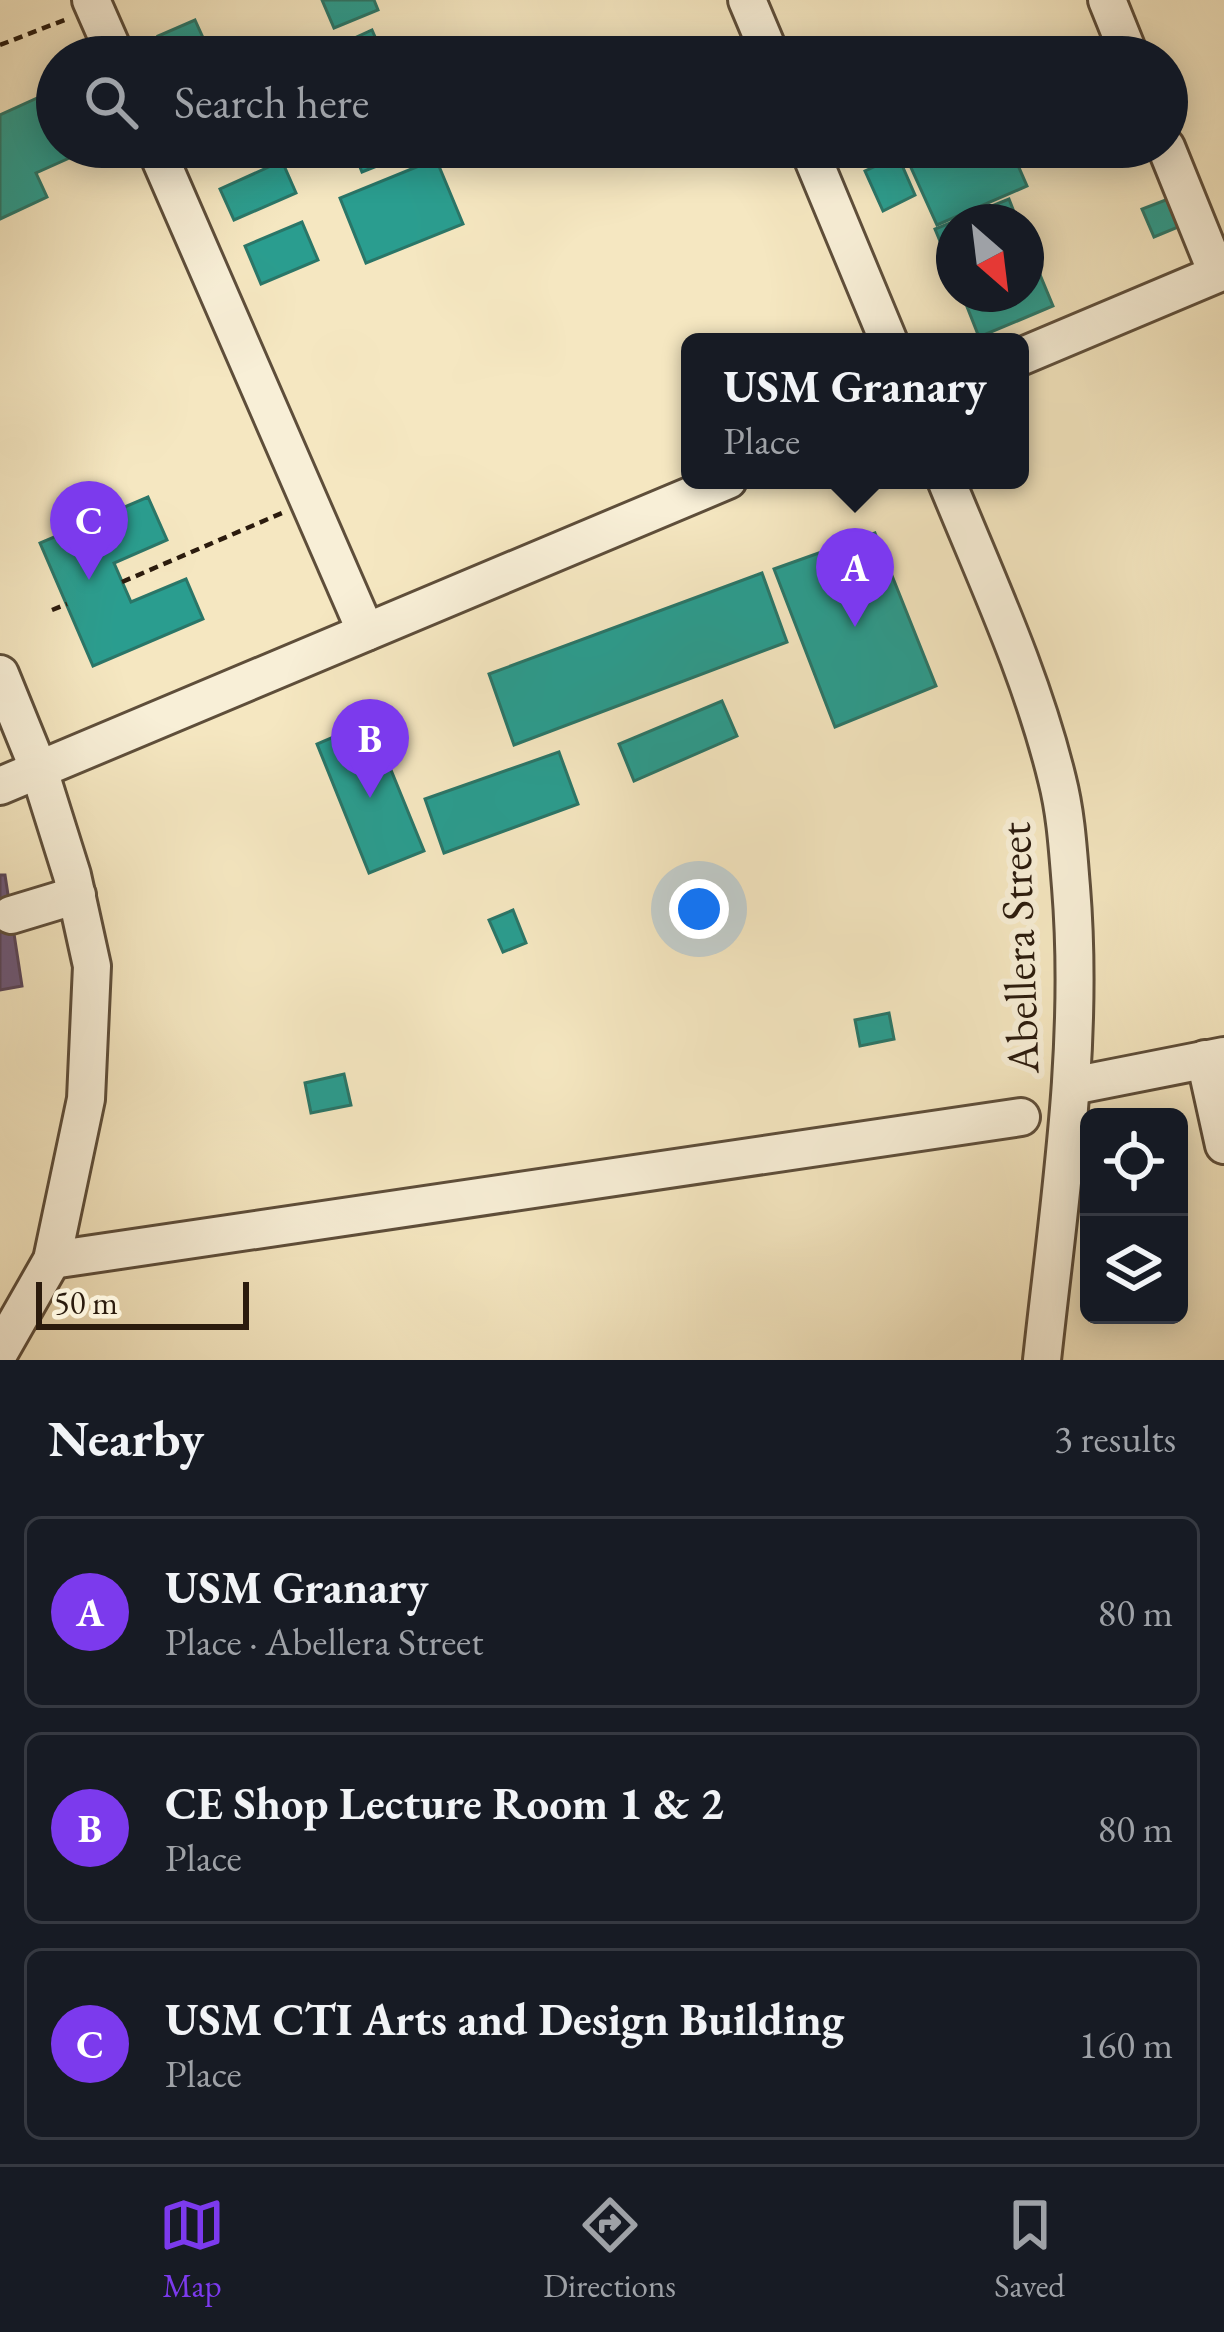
<!DOCTYPE html>
<html lang="en">
<head>
<meta charset="utf-8">
<style>
  body { margin:0; font-family:"EB Garamond",serif; background:#242831; color:#f1f3f6 }
  .controls { position:absolute; right:36px; bottom:36px; display:grid; overflow:hidden; border-radius:18px; box-shadow:0 6px 30px #0003 }
  .controls button { width:108px; height:108px; display:grid; place-items:center; padding:0; border:0; border-bottom:3px solid #363941; background:#171b24; color:#f1f3f6; font:60px sans-serif }
  .compass { position:absolute; left:936px; top:204px; width:108px; height:108px; border-radius:50%; background:#171b24; box-shadow:0 6px 30px #0003; rotate:152deg }
  .scale { position:absolute; left:36px; bottom:30px; width:213px; box-sizing:border-box; padding-left:12px; border:6px solid #2b1b0d; border-top:0; font-size:33px; line-height:42px; white-space:nowrap; color:#2b1b0d; -webkit-text-stroke:9px #f8efd7; paint-order:stroke }
  .you { position:absolute; left:699px; top:909px; width:42px; height:42px; margin:-30px; border:9px solid #fff; border-radius:50%; background:#1a73e8; box-shadow:0 0 0 18px #1a73e833 }
  .badge { display:grid; place-items:center; width:78px; height:78px; border-radius:50%; background:#7c3aed; color:#fff; font-size:39px; font-weight:700 }
  .pin { position:absolute; translate:-50% -99px; filter:drop-shadow(0 3px 6px #0008) }
  .pin::after { content:''; position:absolute; top:63px; width:42px; height:36px; background:inherit; clip-path:polygon(0 0,100% 0,50% 100%) }
  .popup { position:absolute; left:681px; top:333px; width:348px; height:156px; box-sizing:border-box; display:grid; place-content:center; border-radius:18px; background:#171b24; filter:drop-shadow(0 3px 9px #0005); font-size:39px; white-space:nowrap; color:#9ea1a6 }
  .popup b { font-size:45px; color:#f1f3f6 }
  .popup::after { content:''; position:absolute; left:50%; top:100%; margin-left:-24px; border:24px solid transparent; border-top-color:#171b24 }
  .list { margin:0; padding:0; list-style:none }
  h2 { display:flex; justify-content:space-between; align-items:center; height:156px; margin:0; padding:0 48px; font-size:51px }
  h2 small { font-size:39px; font-weight:400; color:#9ea1a6 }
  .list li { display:grid; grid-template-columns:78px 1fr auto; gap:36px; align-items:center; box-sizing:border-box; height:192px; margin:0 24px 24px; padding:0 24px; border:3px solid #363941; border-radius:18px }
  .list b { display:block; font-size:45px; white-space:nowrap }
  .list p { margin:0; font-size:39px; white-space:nowrap; color:#9ea1a6 }
  .list em { font-size:39px; font-style:normal; color:#9ea1a6 }
  .icon { flex:none; width:66px; height:66px; fill:none; stroke:currentColor; stroke-width:2; stroke-linecap:round; stroke-linejoin:round }
  .map { position:relative; flex:none; width:1224px; height:1360px; overflow:hidden }
  .search { position:absolute; background:#171b24; box-shadow:0 6px 30px #0003; left:36px; right:36px; top:36px; height:132px; display:flex; align-items:center; gap:30px; box-sizing:border-box; padding:0 42px; border-radius:66px; color:#9ea1a6; font-size:45px }
  .sheet { height:804px; background:#171b24 }
  nav { display:flex; justify-content:space-around; align-items:center; box-sizing:border-box; height:168px; border-top:3px solid #363941; background:#171b24; font-size:33px; color:#9ea1a6 }
  nav a { display:grid; justify-items:center; gap:6px }
  nav .on { color:#7c3aed }
  .map>svg:first-child { display:block }
  .offices { fill:#6d597a; stroke:#594659; stroke-width:3 }
  .schools { fill:#2a9d8f; stroke:#2a7668; stroke-width:3 }
  .lines { fill:none; stroke-linecap:round; stroke-linejoin:round }
  .minor-casing { stroke:#5e4e3a; stroke-width:42 }
  .path { stroke:#2b1b0d; stroke-width:4.5; stroke-dasharray:9 6; stroke-linecap:butt }
  .minor { stroke:#f8efd7; stroke-width:36 }
  .labels { text-anchor:middle; stroke-width:12; stroke-linejoin:round; paint-order:stroke }
  .street-label { font-size:45px; fill:#2b1b0d; stroke:#f8efd7 }
</style>
</head>
<body>
<div class="map">
<svg width="1224" height="1360" viewBox="0 0 1224 1360">
  <rect width="100%" height="100%" fill="#f5e7c1"/>
  <filter id="stains"><feTurbulence type="fractalNoise" baseFrequency=".00167" numOctaves="4"/><feColorMatrix values="0 0 0 0 .2 0 0 0 0 .09 0 0 0 0 .02 0 0 0 .5 -.17"/></filter>
  <radialGradient id="worn" r=".72"><stop offset=".6" stop-color="#630" stop-opacity="0"/><stop offset="1" stop-color="#630" stop-opacity=".3"/></radialGradient>
  <path class="offices" d="M0,875H5L22,986L0,990Z"/>
  <g class="schools">
    <path d="M322,0H374L378,10L334,28Z"/>
    <path d="M195,20L209,51L195,57H167L158,36Z"/>
    <path d="M372,30L384,57H313Z"/>
    <path d="M57,89V147H94L36,173L47,197L0,219V115Z"/>
    <path d="M352,147H424L362,172Z"/>
    <path d="M941,147H1010L1027,186L937,225L908,161Z"/>
    <path d="M898,156L915,195L883,211L865,171Z"/>
    <path d="M436,159L463,224L366,263L340,198Z"/>
    <path d="M282,161L296,193L234,220L220,189Z"/>
    <path d="M1171,198L1183,225L1154,237L1142,209Z"/>
    <path d="M1009,199L1018,222H954V275L935,229Z"/>
    <path d="M302,222L318,260L261,284L245,246Z"/>
    <path d="M1026,241L1053,306L979,337L962,294H1026Z"/>
    <path d="M148,497L167,540L114,563L131,602L186,579L203,619L93,666L40,543Z"/>
    <path d="M875,533L936,686L835,727L774,569Z"/>
    <path d="M762,573L787,642L514,745L489,674Z"/>
    <path d="M722,701L737,736L634,781L619,744Z"/>
    <path d="M371,721L424,851L369,873L317,744Z"/>
    <path d="M559,752L578,804L444,853L425,799Z"/>
    <path d="M513,910L526,943L503,952L489,920Z"/>
    <path d="M889,1013L894,1039L860,1046L855,1020Z"/>
    <path d="M344,1074L351,1105L311,1113L305,1083Z"/>
  </g>
  <g class="lines">
    <defs>
      <g id="minor">
        <path d="M91,0L116,57"/>
        <path d="M747,0L771,57"/>
        <path d="M1107,0L1130,57"/>
        <path d="M155,147L366,632"/>
        <path d="M808,147L889,342"/>
        <path d="M1166,147L1217,273"/>
        <path d="M1020,357L1224,271"/>
        <path d="M946,480C986,578 1032,676 1057,779C1066,814 1068,851 1071,887C1084,1046 1059,1203 1042,1360"/>
        <path d="M0,674L39,770L72,875L92,966L86,1099L52,1260L0,1351"/>
        <path d="M0,786L728,480"/>
        <path d="M11,915L77,895"/>
        <path d="M1205,1059L1224,1145"/>
        <path d="M1072,1086L1224,1056"/>
        <path d="M52,1260L1021,1117"/>
      </g>
    </defs>
    <use href="#minor" class="minor-casing"/>
    <g class="path">
      <path d="M0,45L67,19"/>
      <path d="M122,582L282,513"/>
      <path d="M52,610L67,604"/>
    </g>
    <use href="#minor" class="minor"/>
  </g>
  <g class="labels">
    <g class="street-label">
      <text transform="translate(1018 948) rotate(-92)" y="16">Abellera Street</text>
    </g>
  </g>
  <rect width="100%" height="100%" filter="url(#stains)"/>
  <rect width="100%" height="100%" fill="url(#worn)"/>
</svg>
<div class="controls">
<button><svg class="icon" aria-label="locate" viewBox="0 0 24 24"><circle cx="12" cy="12" r="6"/><path d="M12 2v4M12 18v4M2 12h4M18 12h4"/></svg></button>
<button><svg class="icon" aria-label="layers" viewBox="0 0 24 24"><path d="M12 4l9 5-9 5-9-5zM3 14l9 5 9-5"/></svg></button>
</div>
<svg class="compass" viewBox="-18 -18 36 36"><path d="M0-13l5 13h-10z" fill="#e53935"/><path d="M0 13l5-13h-10z" fill="#9ea1a6"/></svg>
<div class="scale">50 m</div>
<div class="you"></div>
<div class="pin badge" style="left:855px;top:627px">A</div>
<div class="popup"><b>USM Granary</b>Place</div>
<div class="pin badge" style="left:370px;top:798px">B</div>
<div class="pin badge" style="left:89px;top:580px">C</div>
<div class="search"><svg class="icon" aria-label="search" viewBox="0 0 24 24"><circle cx="10" cy="10" r="6"/><path d="M15 15l6 6"/></svg>Search here</div>
</div>
<section class="sheet">
<h2>Nearby<small>3 results</small></h2>
<ul class="list">
<li><span class="badge">A</span><div><b>USM Granary</b><p>Place · Abellera Street</p></div><em>80 m</em></li>
<li><span class="badge">B</span><div><b>CE Shop Lecture Room 1 &amp; 2</b><p>Place</p></div><em>80 m</em></li>
<li><span class="badge">C</span><div><b>USM CTI Arts and Design Building</b><p>Place</p></div><em>160 m</em></li>
</ul>
</section>
<nav>
<a class="on"><svg class="icon" aria-label="map" viewBox="0 0 24 24"><path d="M3 6l6-2 6 2 6-2v14l-6 2-6-2-6 2zM9 4v14M15 6v14"/></svg>Map</a>
<a><svg class="icon" aria-label="directions" viewBox="0 0 24 24"><path d="M12 3l9 9-9 9-9-9zM9 14v-3h6M13 9l2 2-2 2"/></svg>Directions</a>
<a><svg class="icon" aria-label="saved" viewBox="0 0 24 24"><path d="M7 4h10v16l-5-4-5 4z"/></svg>Saved</a>
</nav>
</body>
</html>
